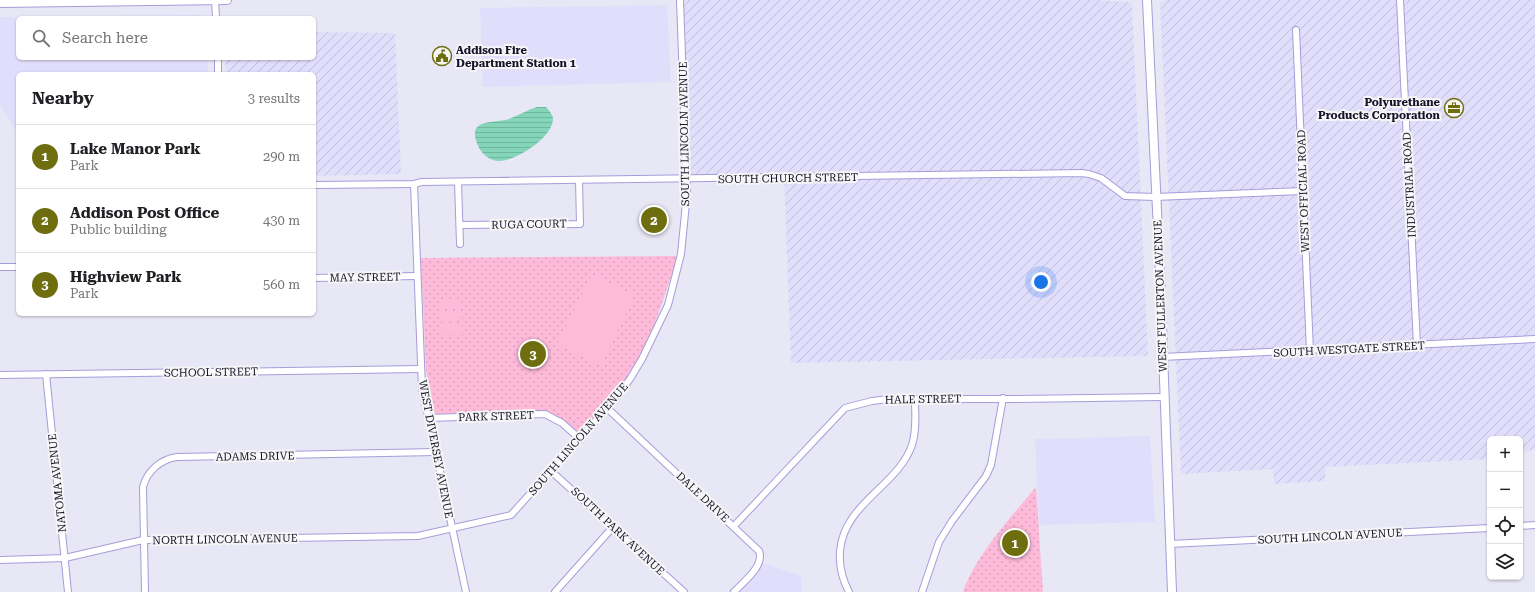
<!DOCTYPE html>
<html lang="en">
<head>
<meta charset="utf-8">
<style>
  body { margin:0; font-family:"Roboto Serif",serif; background:#f2f2f2; color:#202124 }
  .controls { position:absolute; right:12px; bottom:12px; display:grid; overflow:hidden; border-radius:6px; box-shadow:0 1px 3px #0004 }
  .controls button { width:36px; height:36px; display:grid; place-items:center; padding:0; border:0; border-bottom:1px solid #e0e0e0; background:#fff; color:#202124; font:20px sans-serif }
  .you { position:absolute; left:1041px; top:282px; width:14px; height:14px; margin:-10px; border:3px solid #fff; border-radius:50%; background:#1a73e8; box-shadow:0 0 0 6px #1a73e833 }
  .badge { display:grid; place-items:center; width:26px; height:26px; border-radius:50%; background:#6e6e0f; color:#fff; font-size:13px; font-weight:700 }
  .pin { position:absolute; translate:-50% -50%; border:2px solid #fff; box-shadow:0 1px 4px #0006 }
  .list { margin:0; padding:0; list-style:none }
  h2 { display:flex; justify-content:space-between; align-items:center; height:52px; margin:0; padding:0 16px; font-size:17px }
  h2 small { font-size:13px; font-weight:400; color:#757577 }
  .list li { display:grid; grid-template-columns:26px 1fr auto; gap:12px; align-items:center; box-sizing:border-box; height:64px; padding:0 16px; border-top:1px solid #e0e0e0 }
  .list b { display:block; font-size:15px; white-space:nowrap }
  .list p { margin:0; font-size:13px; white-space:nowrap; color:#757577 }
  .list em { font-size:13px; font-style:normal; color:#757577 }
  .icon { flex:none; width:22px; height:22px; fill:none; stroke:currentColor; stroke-width:2; stroke-linecap:round; stroke-linejoin:round }
  .map { position:relative; flex:none; width:1535px; height:592px; overflow:hidden }
  .search { position:absolute; background:#fff; box-shadow:0 1px 3px #0004; left:16px; top:16px; width:300px; height:44px; display:flex; align-items:center; gap:10px; box-sizing:border-box; padding:0 14px; border-radius:6px; color:#757577; font-size:15px }
  .panel { position:absolute; background:#fff; box-shadow:0 1px 3px #0004; left:16px; top:72px; width:300px; height:244px; border-radius:6px }
  .map>svg:first-child { display:block }
  .built { fill:#e1defc }
  .industrial { fill:url(#industrial-furrows) }
  .park { fill:url(#park-dots) }
  .pitch { fill:#fdbad9 }
  .water { fill:url(#water-rules) }
  .lines { fill:none; stroke-linecap:round; stroke-linejoin:round }
  .minor-casing { stroke:#a59ddb; stroke-width:8 }
  .tertiary-casing { stroke:#a59ddb; stroke-width:10 }
  .minor { stroke:#fff; stroke-width:6 }
  .tertiary { stroke:#fff; stroke-width:8 }
  .labels { text-anchor:middle; stroke-width:4; stroke-linejoin:round; paint-order:stroke }
  .poi-label { font-size:11px; font-weight:bold; fill:#17132a; stroke:#f6f6f6; text-anchor:start }
  .street-label { font-size:11px; fill:#17132a; stroke:#f6f6f6 }
</style>
</head>
<body>
<div class="map">
<svg width="1535" height="592" viewBox="0 0 1535 592">
  <defs>
    <pattern id="industrial-furrows" width="10" height="10" patternUnits="userSpaceOnUse"><rect width="10" height="10" fill="#e1defc"/><path d="M-1 1l2-2M0 10L10 0M9 11l2-2" fill="none" stroke="#c0bed8"/></pattern>
    <pattern id="park-dots" width="8" height="8" patternUnits="userSpaceOnUse"><rect width="8" height="8" fill="#fdbad9"/><path d="M2 2h.1M6 6h.1" fill="none" stroke="#d89fba" stroke-width="1.8" stroke-linecap="round"/></pattern>
    <pattern id="water-rules" width="6" height="5" patternUnits="userSpaceOnUse"><rect width="6" height="5" fill="#84d5b9"/><path d="M0 2.5h6" fill="none" stroke="#71b69f"/></pattern>
  </defs>
  <rect width="100%" height="100%" fill="#e8e7f5"/>
  <g class="built">
    <path d="M667,5L671,82L483,87L480,8Z"/>
    <path d="M199,15L203,18H18V58H208V74H18V133L0,105V17Z"/>
    <path d="M1150,436L1155,522L1039,525L1035,439Z"/>
    <path d="M762,563L801,576L802,592H736Z"/>
  </g>
  <g class="industrial">
    <path d="M682,0H1096L1130,2L1132,4L1148,356L791,363L784,175L689,176Z"/>
    <path d="M1167,0H1535V449L1520,453V439H1490V459L1325,467V481L1274,484L1273,469L1181,474L1160,2Z"/>
    <path d="M314,32L395,33L401,174L314,176V74H226L225,58H314Z"/>
  </g>
  <g class="park">
    <path d="M678,256L650,338L625,381L579,435L551,413L535,411L433,414L426,369L421,258Z"/>
    <path d="M1036,487L1043,592H963C976,555 1011,517 1036,487Z"/>
  </g>
  <g class="pitch">
    <path d="M592,274L635,295L601,366L557,344Z"/>
    <path d="M461,298L462,308L440,309L439,299Z"/>
    <path d="M462,311V321L441,322L440,312Z"/>
    <path d="M462,324L463,334L441,335V325Z"/>
  </g>
  <path class="water" d="M537,107H546C549,110 552,114 553,118C554,137 516,161 499,161C491,161 483,155 479,148C464,117 494,124 509,119C519,115 527,110 537,107Z"/>
  <g class="lines">
    <defs>
      <g id="minor">
        <path d="M215,0L216,18"/>
        <path d="M1400,0L1417,345"/>
        <path d="M1296,30L1310,351"/>
        <path d="M218,58V74"/>
        <path d="M458,182L460,244"/>
        <path d="M414,184L422,388L466,592"/>
        <path d="M314,185L414,184L422,182L1082,173L1089,174L1101,178L1125,196L1155,197L1303,191"/>
        <path d="M460,225L580,224L579,180"/>
        <path d="M0,267H18"/>
        <path d="M314,278L417,276"/>
        <path d="M1162,357L1535,339"/>
        <path d="M46,374L68,592"/>
        <path d="M0,375L421,369"/>
        <path d="M607,408L759,551C765,566 743,582 734,592"/>
        <path d="M429,418L545,414L562,423L580,439"/>
        <path d="M551,471L684,592"/>
        <path d="M734,526L845,408L872,401L888,399H1016L1164,397"/>
        <path d="M1520,526L1535,525"/>
        <path d="M1170,544L1490,528"/>
        <path d="M0,560L65,558L143,540L418,536L511,515L607,408L630,379L642,359L668,305L681,254L687,193L680,0"/>
        <path d="M145,592L143,487C147,471 161,459 177,457L436,452"/>
        <path d="M555,592L613,527"/>
        <path d="M849,592C842,579 839,566 840,551C844,503 898,486 912,445C917,430 915,414 915,399"/>
        <path d="M922,592L939,542L952,521L986,476L991,465L1003,398"/>
      </g>
      <g id="tertiary">
        <path d="M1147,0L1160,273L1172,592"/>
        <path d="M0,3L227,0"/>
      </g>
    </defs>
    <use href="#minor" class="minor-casing"/>
    <use href="#tertiary" class="tertiary-casing"/>
    <use href="#minor" class="minor"/>
    <use href="#tertiary" class="tertiary"/>
  </g>
  <defs>
    <symbol id="civic-ring" viewBox="-11 -11 22 22"><circle r="9.5" fill="#f6f6f6" stroke="#6e6e0f" stroke-width="1.5"/><path d="M-.6-6.5H3V-4.5H.6V-3L4-1V1h2V6H-6V1h2V-1L-.6-3ZM-1.2 2.5V6h2.4V2.5Z" fill="#6e6e0f"/></symbol>
    <symbol id="office-ring" viewBox="-11 -11 22 22"><circle r="9.5" fill="#f6f6f6" stroke="#6e6e0f" stroke-width="1.5"/><path d="M-6-3h4V-5.5h4V-3h4V5H-6ZM-1-4.5V-3h2v-1.5ZM-6 0V1H6V0Z" fill="#6e6e0f"/></symbol>
  </defs>
  <g fill-rule="evenodd">
    <use href="#civic-ring" x="431" y="45" width="22" height="22"/>
    <use href="#office-ring" x="1443" y="97" width="22" height="22"/>
  </g>
  <g class="labels">
    <g class="poi-label">
      <text x="456" y="54">Addison Fire<tspan x="456" dy="13">Department Station 1</tspan></text>
      <text x="1440" y="106" text-anchor="end">Polyurethane<tspan x="1440" dy="13">Products Corporation</tspan></text>
    </g>
    <g class="street-label">
      <text transform="translate(684 134) rotate(-91)" y="4">SOUTH LINCOLN AVENUE</text>
      <text transform="translate(788 178) rotate(-1)" y="4">SOUTH CHURCH STREET</text>
      <text transform="translate(1409 185) rotate(-93)" y="4">INDUSTRIAL ROAD</text>
      <text transform="translate(1303 191) rotate(-92)" y="4">WEST OFFICIAL ROAD</text>
      <text transform="translate(529 224) rotate(-1)" y="4">RUGA COURT</text>
      <text transform="translate(365 277) rotate(-1)" y="4">MAY STREET</text>
      <text transform="translate(1160 296) rotate(-92)" y="4">WEST FULLERTON AVENUE</text>
      <text transform="translate(1349 349) rotate(-3)" y="4">SOUTH WESTGATE STREET</text>
      <text transform="translate(211 372) rotate(-1)" y="4">SCHOOL STREET</text>
      <text transform="translate(923 399) rotate(-1)" y="4">HALE STREET</text>
      <text transform="translate(496 416) rotate(-2)" y="4">PARK STREET</text>
      <text transform="translate(578 439) rotate(-49)" y="4">SOUTH LINCOLN AVENUE</text>
      <text transform="translate(436 449) rotate(79)" y="4">WEST DIVERSEY AVENUE</text>
      <text transform="translate(255 456) rotate(-1)" y="4">ADAMS DRIVE</text>
      <text transform="translate(57 483) rotate(-96)" y="4">NATOMA AVENUE</text>
      <text transform="translate(703 497) rotate(43)" y="4">DALE DRIVE</text>
      <text transform="translate(618 531) rotate(43)" y="4">SOUTH PARK AVENUE</text>
      <text transform="translate(1330 536) rotate(-3)" y="4">SOUTH LINCOLN AVENUE</text>
      <text transform="translate(225 539) rotate(-1)" y="4">NORTH LINCOLN AVENUE</text>
    </g>
  </g>
</svg>
<div class="controls">
<button>+</button>
<button>−</button>
<button><svg class="icon" aria-label="locate" viewBox="0 0 24 24"><circle cx="12" cy="12" r="6"/><path d="M12 2v4M12 18v4M2 12h4M18 12h4"/></svg></button>
<button><svg class="icon" aria-label="layers" viewBox="0 0 24 24"><path d="M12 4l9 5-9 5-9-5zM3 14l9 5 9-5"/></svg></button>
</div>
<div class="you"></div>
<div class="pin badge" style="left:1015px;top:543px">1</div>
<div class="pin badge" style="left:654px;top:220px">2</div>
<div class="pin badge" style="left:533px;top:354px">3</div>
<div class="search"><svg class="icon" aria-label="search" viewBox="0 0 24 24"><circle cx="10" cy="10" r="6"/><path d="M15 15l6 6"/></svg>Search here</div>
<section class="panel">
<h2>Nearby<small>3 results</small></h2>
<ul class="list">
<li><span class="badge">1</span><div><b>Lake Manor Park</b><p>Park</p></div><em>290 m</em></li>
<li><span class="badge">2</span><div><b>Addison Post Office</b><p>Public building</p></div><em>430 m</em></li>
<li><span class="badge">3</span><div><b>Highview Park</b><p>Park</p></div><em>560 m</em></li>
</ul>
</section>
</div>
</body>
</html>
